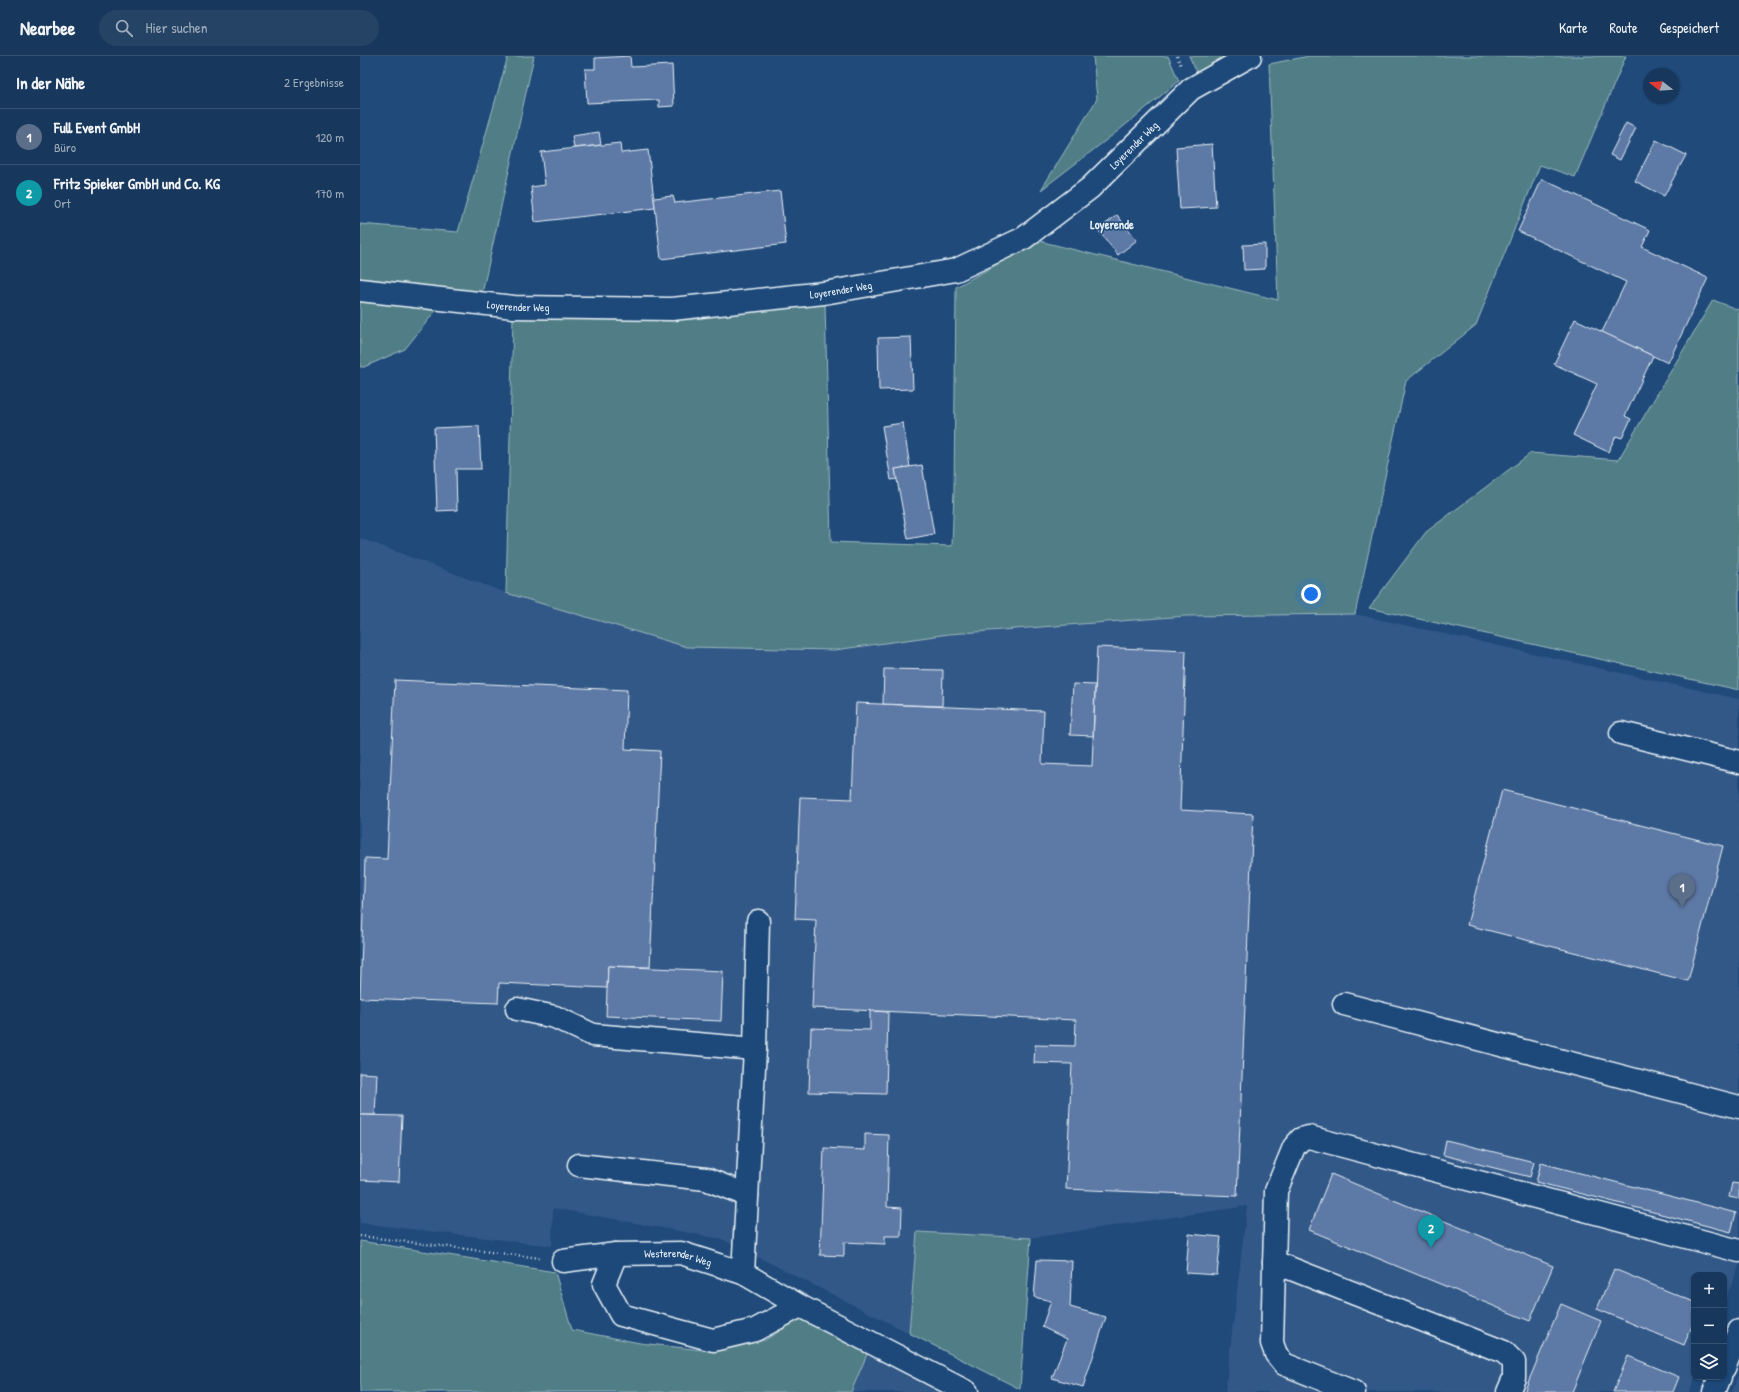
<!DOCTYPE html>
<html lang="de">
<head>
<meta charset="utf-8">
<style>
  body { margin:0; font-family:"Patrick Hand",sans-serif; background:#244365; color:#f1f3f6 }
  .controls { position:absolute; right:12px; bottom:12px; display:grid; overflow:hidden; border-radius:8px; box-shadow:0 1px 3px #0004 }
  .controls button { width:36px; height:36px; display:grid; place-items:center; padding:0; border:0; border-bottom:1px solid #365272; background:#17385c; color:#f1f3f6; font:20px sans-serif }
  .compass { position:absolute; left:1283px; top:12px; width:36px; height:36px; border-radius:50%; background:#17385c; box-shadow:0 1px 3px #0004; rotate:287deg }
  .you { position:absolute; left:951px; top:538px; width:14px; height:14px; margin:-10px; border:3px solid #fff; border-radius:50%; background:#1a73e8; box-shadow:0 0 0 6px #1a73e833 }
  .badge { display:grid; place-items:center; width:26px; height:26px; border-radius:50%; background:#95b2f1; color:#fff; font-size:13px; font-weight:700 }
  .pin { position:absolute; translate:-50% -33px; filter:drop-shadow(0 1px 2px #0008) }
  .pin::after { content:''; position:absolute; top:21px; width:14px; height:12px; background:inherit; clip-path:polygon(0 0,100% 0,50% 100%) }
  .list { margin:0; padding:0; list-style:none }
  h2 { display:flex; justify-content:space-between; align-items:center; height:52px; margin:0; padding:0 16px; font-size:17px }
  h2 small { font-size:13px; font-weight:400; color:#9eacbb }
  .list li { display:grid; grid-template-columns:26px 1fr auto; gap:12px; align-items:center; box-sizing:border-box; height:56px; padding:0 16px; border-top:1px solid #365272 }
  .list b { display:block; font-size:15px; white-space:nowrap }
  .list p { margin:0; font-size:13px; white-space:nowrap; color:#9eacbb }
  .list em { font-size:13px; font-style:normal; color:#9eacbb }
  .icon { flex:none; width:22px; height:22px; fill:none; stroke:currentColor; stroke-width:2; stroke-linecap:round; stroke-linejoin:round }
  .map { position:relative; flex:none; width:1379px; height:1336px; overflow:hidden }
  header { display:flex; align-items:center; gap:24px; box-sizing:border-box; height:56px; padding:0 20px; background:#17385c; border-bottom:1px solid #365272 }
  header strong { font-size:19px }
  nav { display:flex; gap:22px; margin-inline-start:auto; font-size:14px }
  .search { width:280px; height:36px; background:#244365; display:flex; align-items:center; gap:10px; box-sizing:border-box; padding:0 14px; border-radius:22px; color:#9eacbb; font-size:15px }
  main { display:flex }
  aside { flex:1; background:#17385c }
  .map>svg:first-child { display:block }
  .built { fill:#325887 }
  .green { fill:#517e86; stroke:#9cb8bf }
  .building { fill:#5d79a6; stroke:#e8f1f8 }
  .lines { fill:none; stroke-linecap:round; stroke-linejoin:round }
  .minor-casing { stroke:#e8f1f8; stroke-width:25 }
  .path { stroke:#e8f1f8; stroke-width:2.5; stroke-dasharray:1 3; stroke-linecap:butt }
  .minor { stroke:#1f4a7a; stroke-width:22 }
  .labels { text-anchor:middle; stroke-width:3; stroke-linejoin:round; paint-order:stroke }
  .street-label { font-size:11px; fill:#e8f1f8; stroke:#1f4a7a }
  .neighbourhood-label { font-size:12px; font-weight:bold; fill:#e8f1f8; stroke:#1f4a7a }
</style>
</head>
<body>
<header>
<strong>Nearbee</strong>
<div class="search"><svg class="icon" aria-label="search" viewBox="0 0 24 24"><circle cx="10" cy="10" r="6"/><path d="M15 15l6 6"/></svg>Hier suchen</div>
<nav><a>Karte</a><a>Route</a><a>Gespeichert</a></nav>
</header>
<main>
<aside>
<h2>In der Nähe<small>2 Ergebnisse</small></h2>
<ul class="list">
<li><span class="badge" style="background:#5c6f8a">1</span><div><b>Full Event GmbH</b><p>Büro</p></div><em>120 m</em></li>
<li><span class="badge" style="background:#0f9aa8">2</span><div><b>Fritz Spieker GmbH und Co. KG</b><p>Ort</p></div><em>170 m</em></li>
</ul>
</aside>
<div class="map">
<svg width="1379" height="1336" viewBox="0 0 1379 1336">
  <rect width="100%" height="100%" fill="#1f4a7a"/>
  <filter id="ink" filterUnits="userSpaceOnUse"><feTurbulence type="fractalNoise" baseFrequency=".025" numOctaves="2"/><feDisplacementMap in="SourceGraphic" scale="8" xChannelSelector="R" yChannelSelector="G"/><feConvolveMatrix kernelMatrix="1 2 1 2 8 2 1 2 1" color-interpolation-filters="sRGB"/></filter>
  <g filter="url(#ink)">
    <g class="built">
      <path d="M0,482L146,537L327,591L475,594L589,578L826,560L995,558L1379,643V1210L1364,1247V1219H1334L1335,1321L1329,1336H865L887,1150L671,1182L557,1176L549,1277L362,1183L193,1152L192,1190L0,1167Z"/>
      <path d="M508,1296L585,1336H491Z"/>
      <path d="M1379,1318V1336H1372Z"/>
    </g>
    <g class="green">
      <path d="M148,0H174L122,238L0,222V168L98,176Z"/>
      <path d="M733,0H808L819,25L758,75L681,134L737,43Z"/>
      <path d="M829,0H868L837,17Z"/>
      <path d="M949,0H1266L1215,121L1180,109L1116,269L1046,325L995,558L826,560L589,578L475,594L327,591L146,537L153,262L465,246L471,486L592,490L594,434L596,231L679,185L918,244L909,8Z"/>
      <path d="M1353,244L1379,254V634L1009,552L1066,476L1171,397L1258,404Z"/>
      <path d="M0,246L77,253L45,293L4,311H0Z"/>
      <path d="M557,1176L671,1182L660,1333L549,1277Z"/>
      <path d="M0,1185L195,1216L212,1274L280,1287L351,1295L405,1284L441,1262L508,1296L491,1336H0Z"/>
    </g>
    <g class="building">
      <path d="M270,0L271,11L312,9L314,50L299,51V44L227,47L225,13H235V2Z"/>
      <path d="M1266,67L1276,72L1260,104L1250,99Z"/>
      <path d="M239,76L241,89L214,92L212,80Z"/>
      <path d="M1296,84L1326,99L1304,140L1275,125Z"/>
      <path d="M260,87L261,97L288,94L295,152L175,166L171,131L185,129L181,96Z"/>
      <path d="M852,88L856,151L820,153L816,91Z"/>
      <path d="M1182,123L1290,174L1282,191L1348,222L1308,307L1242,276L1266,226L1158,175Z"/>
      <path d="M420,135L426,188L301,203L294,142L313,140L315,147Z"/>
      <path d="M757,159L777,184L758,199L738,174Z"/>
      <path d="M905,188V213L884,214L883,189Z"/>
      <path d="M1215,263L1293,300L1265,360L1271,363L1262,382L1256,380L1248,396L1213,379L1237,328L1194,308Z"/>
      <path d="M551,281L553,333L519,334L518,282Z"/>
      <path d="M543,367L550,411L535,413L537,423L531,424L522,370Z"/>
      <path d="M119,370L121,413H96L97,454L77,455L74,372Z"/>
      <path d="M562,409L574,478L548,483L535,413Z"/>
      <path d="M737,591L826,595L820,754L893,758L877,1140L706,1133L712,1008L674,1007L675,989L715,990L716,964L452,952L456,864L435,863L440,741L492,743L496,647L684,655L682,708L732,710Z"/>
      <path d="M524,613L583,614L582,650L523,648Z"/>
      <path d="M35,624L267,634L265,693L300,695L290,911L248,910L247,932L139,927L138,947L0,942L5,802L27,803Z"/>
      <path d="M713,628L735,629L733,680L710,679Z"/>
      <path d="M1142,734L1363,790L1328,925L1107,869Z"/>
      <path d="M248,910L363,915L361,965L246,960Z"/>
      <path d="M510,955L528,956L526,1038L449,1036L451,972L510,974Z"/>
      <path d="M0,1017L17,1018L15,1059H0Z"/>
      <path d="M0,1059L42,1060L39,1126L0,1124Z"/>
      <path d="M505,1078L529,1079L527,1151L542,1152L541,1180H525V1188L484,1186V1200L460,1199L464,1092L505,1094Z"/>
      <path d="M1086,1084L1174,1106L1170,1121L1083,1099Z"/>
      <path d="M1181,1107L1376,1157L1371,1176L1176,1126Z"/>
      <path d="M971,1118L1193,1210L1170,1265L949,1174Z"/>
      <path d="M1372,1127L1379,1128V1143L1369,1141Z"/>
      <path d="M829,1178L861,1181L857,1219L826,1217Z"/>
      <path d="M677,1204L712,1205L710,1251L746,1261L723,1331L692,1322L707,1283L682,1271L691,1245L674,1241Z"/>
      <path d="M1254,1213L1334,1246V1265L1324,1289L1237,1253Z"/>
      <path d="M1201,1248L1241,1265L1212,1336H1164Z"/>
      <path d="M1268,1300L1319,1321L1313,1336H1253Z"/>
    </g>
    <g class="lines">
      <defs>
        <g id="minor">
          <path id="s1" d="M0,234L154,251L312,253L464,237L596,214L664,182L730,132L831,33L890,0"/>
          <path d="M1261,677L1379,706"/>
          <path d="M984,948L1379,1051"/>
          <path d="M157,953L195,961L233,979L395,993"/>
          <path d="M219,1109L346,1123L387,1139"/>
          <path d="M256,1198L244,1228L261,1259L353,1284L395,1274L440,1250"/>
          <path id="s2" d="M203,1205L256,1198L321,1197L383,1217L440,1250L607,1336"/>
          <path d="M914,1206L1144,1296L1154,1306V1322L1148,1336"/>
          <path d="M383,1217L395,993L398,865"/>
          <path d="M1364,1312L1379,1275"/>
          <path d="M994,1336L924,1308L916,1298L912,1287L916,1135L934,1091L941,1083L949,1081L1379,1195"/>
          <path d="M1354,1336L1360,1321"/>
        </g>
      </defs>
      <use href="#minor" class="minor-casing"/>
      <g class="path">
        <path d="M817,0L821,10"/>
        <path d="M0,1180L180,1202"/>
      </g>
      <use href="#minor" class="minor"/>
    </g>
  </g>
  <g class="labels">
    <g class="street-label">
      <text dy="4" stroke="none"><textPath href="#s1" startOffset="819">Loyerender Weg</textPath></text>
      <text dy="4" stroke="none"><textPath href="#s1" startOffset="483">Loyerender Weg</textPath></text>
      <text dy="4" stroke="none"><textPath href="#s1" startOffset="159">Loyerender Weg</textPath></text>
      <text dy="4" stroke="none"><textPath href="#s2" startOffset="116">Westerender Weg</textPath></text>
    </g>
    <g class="neighbourhood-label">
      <text x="752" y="173">Loyerende</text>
    </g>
  </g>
</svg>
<div class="controls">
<button>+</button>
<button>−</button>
<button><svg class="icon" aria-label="layers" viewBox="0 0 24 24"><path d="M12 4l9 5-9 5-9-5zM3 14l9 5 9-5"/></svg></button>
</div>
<svg class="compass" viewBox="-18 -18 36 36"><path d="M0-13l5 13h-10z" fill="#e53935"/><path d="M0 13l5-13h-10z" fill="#9eacbb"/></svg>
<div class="you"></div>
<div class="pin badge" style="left:1322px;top:851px;background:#5c6f8a">1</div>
<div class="pin badge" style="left:1071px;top:1192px;background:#0f9aa8">2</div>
</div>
</main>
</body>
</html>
